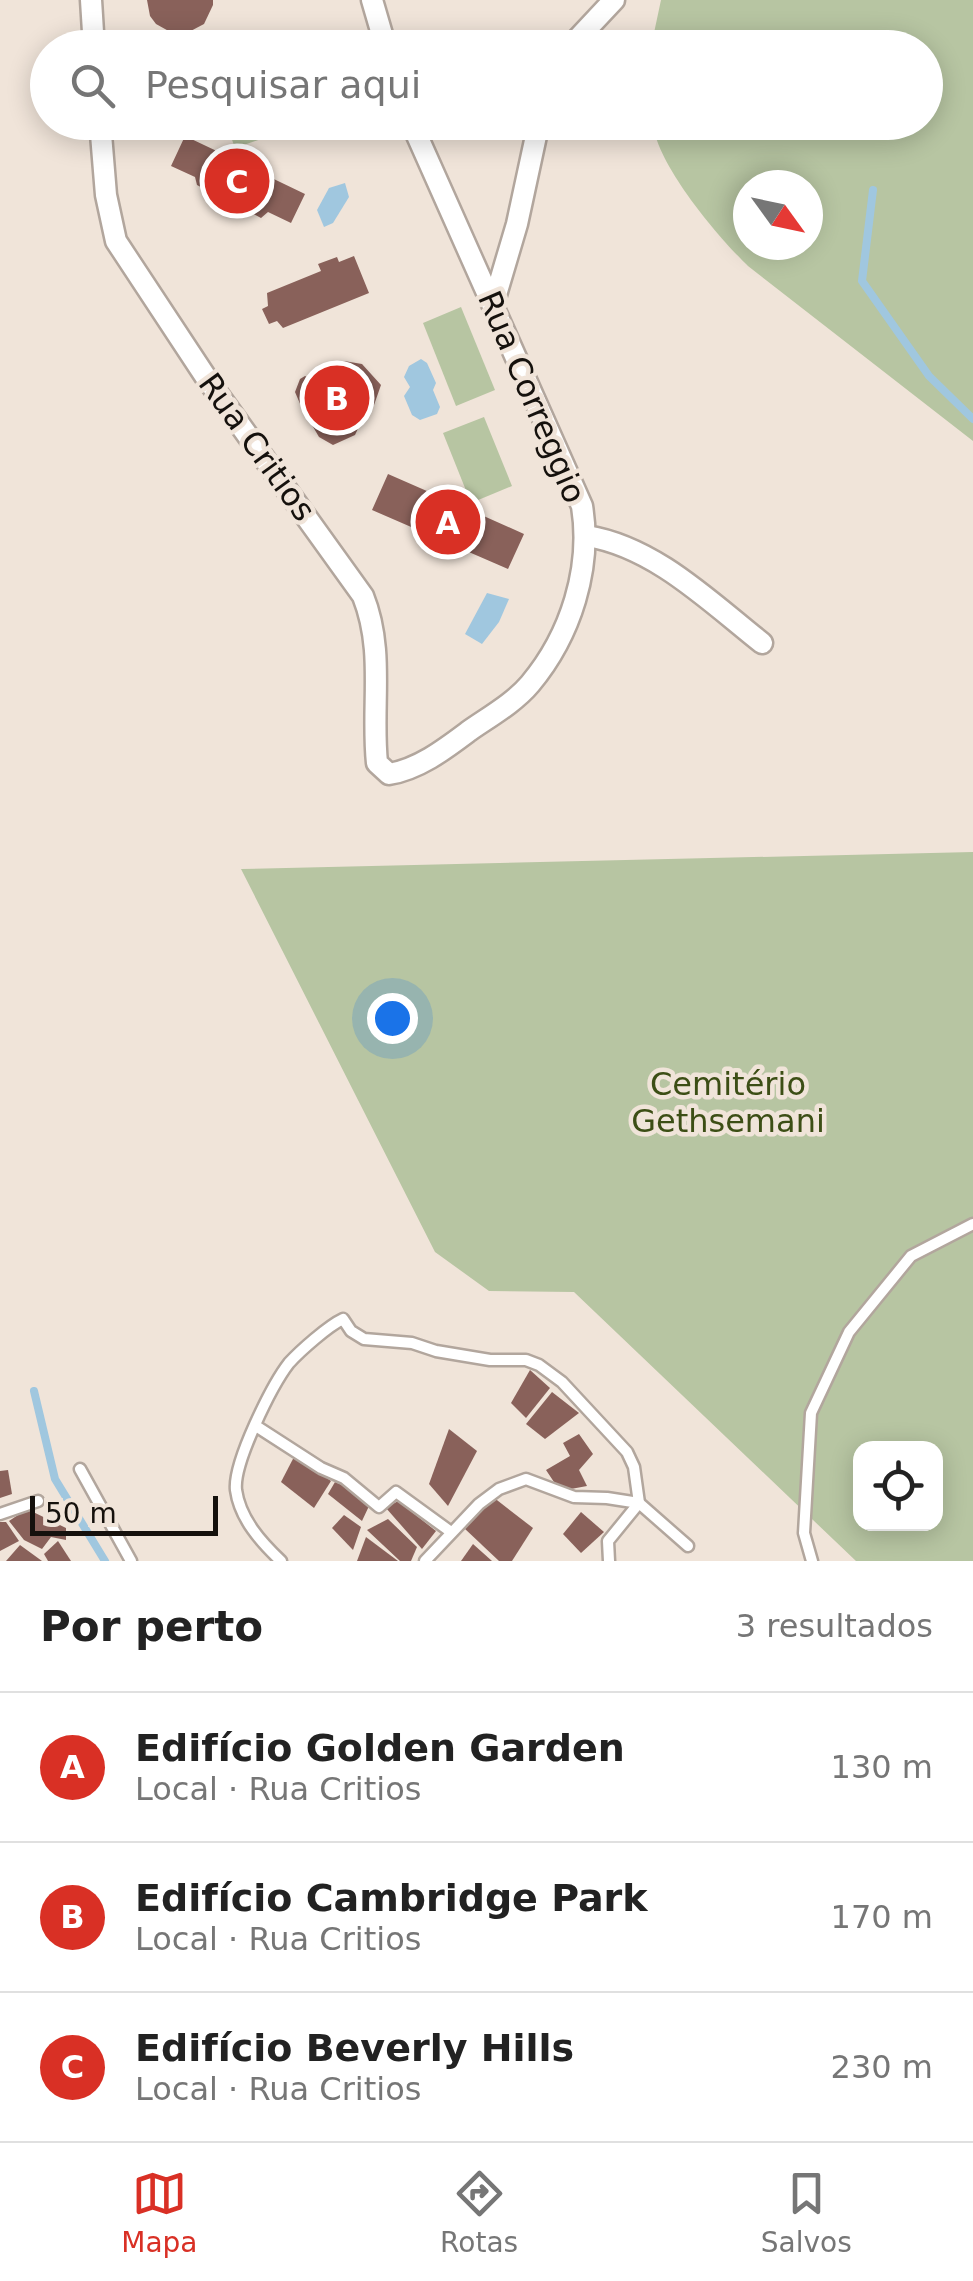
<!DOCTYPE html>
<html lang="pt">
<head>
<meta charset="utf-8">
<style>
  body { margin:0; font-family:"DejaVu Sans",sans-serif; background:#f6f6f6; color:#222 }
  .controls { position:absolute; right:30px; bottom:30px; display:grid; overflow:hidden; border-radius:20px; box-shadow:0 5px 25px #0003 }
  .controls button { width:90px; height:90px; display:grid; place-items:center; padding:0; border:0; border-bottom:2px solid #e0e0e0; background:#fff; color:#222; font:50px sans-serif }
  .compass { position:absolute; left:733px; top:170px; width:90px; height:90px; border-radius:50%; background:#fff; box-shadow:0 5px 25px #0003; rotate:123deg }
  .scale { position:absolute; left:30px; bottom:25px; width:188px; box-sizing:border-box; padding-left:10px; border:5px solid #15110d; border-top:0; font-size:28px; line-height:35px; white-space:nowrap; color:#15110d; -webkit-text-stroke:8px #f0e4d9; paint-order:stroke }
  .you { position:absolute; left:392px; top:1018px; width:35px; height:35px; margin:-25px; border:8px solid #fff; border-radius:50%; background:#1a73e8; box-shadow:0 0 0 15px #1a73e833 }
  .badge { display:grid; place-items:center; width:65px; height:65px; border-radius:50%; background:#d93025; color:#fff; font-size:32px; font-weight:700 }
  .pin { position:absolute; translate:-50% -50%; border:5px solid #fff; box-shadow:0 2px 10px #0006 }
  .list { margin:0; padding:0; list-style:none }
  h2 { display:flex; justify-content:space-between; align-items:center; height:130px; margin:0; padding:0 40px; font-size:42px }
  h2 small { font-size:32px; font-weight:400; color:#767676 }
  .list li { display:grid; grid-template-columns:65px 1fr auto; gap:30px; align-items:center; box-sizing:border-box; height:150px; padding:0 40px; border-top:2px solid #e0e0e0 }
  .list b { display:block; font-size:38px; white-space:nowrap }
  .list p { margin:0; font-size:32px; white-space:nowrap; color:#767676 }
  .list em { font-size:32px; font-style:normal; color:#767676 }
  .icon { flex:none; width:55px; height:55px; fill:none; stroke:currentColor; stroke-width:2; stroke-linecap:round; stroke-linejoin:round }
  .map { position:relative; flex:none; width:973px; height:1561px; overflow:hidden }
  .search { position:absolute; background:#fff; box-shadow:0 5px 25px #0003; left:30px; right:30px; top:30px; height:110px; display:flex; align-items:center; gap:25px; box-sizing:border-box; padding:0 35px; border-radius:55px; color:#767676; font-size:38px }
  .sheet { height:580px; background:#fff }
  nav { display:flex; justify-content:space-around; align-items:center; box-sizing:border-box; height:140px; border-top:2px solid #e0e0e0; background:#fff; font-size:28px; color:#767676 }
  nav a { display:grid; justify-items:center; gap:5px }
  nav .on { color:#d93025 }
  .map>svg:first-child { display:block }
  .green { fill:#b7c5a2; fill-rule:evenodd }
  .water { fill:#a0c7df }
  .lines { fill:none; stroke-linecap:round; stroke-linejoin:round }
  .stream { stroke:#a0c7df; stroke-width:8 }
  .building { fill:#89615a }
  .lane-casing { stroke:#b2a69d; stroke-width:15 }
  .street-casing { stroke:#b2a69d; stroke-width:25 }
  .lane { stroke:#fff; stroke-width:10 }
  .street { stroke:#fff; stroke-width:20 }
  .labels { text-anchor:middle; stroke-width:9; stroke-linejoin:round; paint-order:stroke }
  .street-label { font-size:32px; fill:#15110d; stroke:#f0e4d9 }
  .park-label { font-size:32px; fill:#3c4e15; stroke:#f0e4d9 }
</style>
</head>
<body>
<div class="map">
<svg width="973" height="1561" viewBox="0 0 973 1561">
  <rect width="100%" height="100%" fill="#f0e4d9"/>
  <g class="green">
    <path d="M661,0H973V441L748,266C719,238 655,163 653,122H926V48L651,47ZM808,185V245H748V185Z"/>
    <path d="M226,123V122L308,123L235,148Z"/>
    <path d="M461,307L495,390L456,406L423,323Z"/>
    <path d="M484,417L512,486L471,503L443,433Z"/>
    <path d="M973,852V1561H856L574,1292L489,1291L435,1252L241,869ZM860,1448H936V1524H860Z"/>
  </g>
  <g class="water">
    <path d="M345,183L349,197L333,223L324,227L317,210L329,188Z"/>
    <path d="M421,359L427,363L436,383L433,390L440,407L437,414L420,420L412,415L404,396L410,387L404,377L409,366Z"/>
    <path d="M487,593L509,599L499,622L482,644L465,634Z"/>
  </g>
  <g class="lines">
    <g class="stream">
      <path d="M873,190L862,281L929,376L973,419"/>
      <path d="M34,1391L55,1479L105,1561"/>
    </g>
  </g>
  <g class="building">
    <path d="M147,0H213V5L204,24L185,34H174L156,24L150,16Z"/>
    <path d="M185,136L242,163L245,157L252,160L249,167L305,194L291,223L268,212L261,218L240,207V199L224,191L218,196L197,185L195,177L171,166Z"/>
    <path d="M354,256L369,293L283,328L277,321L269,324L262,309L268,306L267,293L321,271L318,264L337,257L339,262Z"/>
    <path d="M344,361L362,364L381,385L374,405L361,408L359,414L362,420L355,435L333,445L319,437L312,425L315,413L301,406L295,392L300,379L305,376L320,383L326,370Z"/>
    <path d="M388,474L452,502L455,495L462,498L459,505L524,534L508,569L372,510Z"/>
    <path d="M530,1370L550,1388L526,1418L511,1403Z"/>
    <path d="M552,1392L579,1413L545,1439L526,1424Z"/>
    <path d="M449,1429L477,1451L448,1506L429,1484Z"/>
    <path d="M579,1434L593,1454L579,1470L587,1486L560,1491L546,1470L570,1456L563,1443Z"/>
    <path d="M295,1455L331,1481L314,1508L281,1482Z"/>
    <path d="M8,1470L12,1494L0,1498V1471Z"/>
    <path d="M335,1482L349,1488L369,1506L362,1521L328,1494Z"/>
    <path d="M493,1497L533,1528L512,1561H499L464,1528Z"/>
    <path d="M398,1501L436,1531L422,1549L386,1508Z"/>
    <path d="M27,1509L66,1528V1540L51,1537L42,1549L24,1540L9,1521Z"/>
    <path d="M581,1512L604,1532L581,1553L563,1534Z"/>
    <path d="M344,1515L361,1527L353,1550L332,1528Z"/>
    <path d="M388,1519L417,1547L411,1561H400L367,1530Z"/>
    <path d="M0,1522H6L19,1541L0,1551Z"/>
    <path d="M366,1537L398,1561H357Z"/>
    <path d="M58,1541L71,1561H48L44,1554Z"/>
    <path d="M473,1544L492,1561H461Z"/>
    <path d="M20,1545L42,1561H6Z"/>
  </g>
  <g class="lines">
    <defs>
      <g id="lane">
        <path d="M256,1426L321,1468L344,1478L379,1507L396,1492L451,1532"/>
        <path d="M80,1469L131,1561"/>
        <path d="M0,1514L38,1501"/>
        <path d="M281,1561C261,1542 240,1519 236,1490C233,1463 272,1385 289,1363C300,1351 328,1326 343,1319L351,1331L364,1339L412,1343L436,1351L490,1360H526L539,1365L562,1382L627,1452L634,1467L639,1503L608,1541L609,1561"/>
        <path d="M425,1561L479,1504L499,1489L526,1479L574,1497L607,1498L639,1503L688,1546"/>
        <path d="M812,1561L804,1533L811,1413L849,1332L911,1256L973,1224"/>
      </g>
      <g id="street">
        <path d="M91,0L94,48"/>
        <path d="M372,0L386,48"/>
        <path d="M569,48L614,0"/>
        <path d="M100,122L106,195L116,241L207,379L363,596C385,651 371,706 377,763L389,774C419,769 445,749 469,731C489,717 514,703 530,684C571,635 592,568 582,506L411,122"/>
        <path d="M493,305L517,224L539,122"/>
        <path d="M587,536C655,547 710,602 762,643"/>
      </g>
    </defs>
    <use href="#lane" class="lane-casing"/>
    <use href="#street" class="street-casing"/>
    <use href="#lane" class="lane"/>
    <use href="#street" class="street"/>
  </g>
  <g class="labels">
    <g class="street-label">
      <text transform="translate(532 397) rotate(67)" y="11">Rua Correggio</text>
      <text transform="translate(257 447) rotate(54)" y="11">Rua Critios</text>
    </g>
    <g class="park-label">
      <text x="728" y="1095">Cemitério<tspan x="728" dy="37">Gethsemani</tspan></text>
    </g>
  </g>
</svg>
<div class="controls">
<button><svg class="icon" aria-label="locate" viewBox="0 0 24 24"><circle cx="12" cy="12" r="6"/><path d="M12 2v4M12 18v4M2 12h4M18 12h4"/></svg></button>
</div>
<svg class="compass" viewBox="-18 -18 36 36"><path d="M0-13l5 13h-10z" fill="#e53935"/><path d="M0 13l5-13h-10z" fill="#767676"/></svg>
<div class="scale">50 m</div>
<div class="you"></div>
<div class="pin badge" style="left:448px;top:522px">A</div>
<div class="pin badge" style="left:337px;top:398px">B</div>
<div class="pin badge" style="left:237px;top:181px">C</div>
<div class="search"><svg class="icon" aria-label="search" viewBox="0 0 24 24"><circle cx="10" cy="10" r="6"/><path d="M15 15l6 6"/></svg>Pesquisar aqui</div>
</div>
<section class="sheet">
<h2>Por perto<small>3 resultados</small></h2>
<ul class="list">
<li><span class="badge">A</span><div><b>Edifício Golden Garden</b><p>Local · Rua Critios</p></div><em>130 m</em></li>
<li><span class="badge">B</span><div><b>Edifício Cambridge Park</b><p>Local · Rua Critios</p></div><em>170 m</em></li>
<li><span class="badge">C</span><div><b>Edifício Beverly Hills</b><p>Local · Rua Critios</p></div><em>230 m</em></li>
</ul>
</section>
<nav>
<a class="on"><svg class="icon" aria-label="map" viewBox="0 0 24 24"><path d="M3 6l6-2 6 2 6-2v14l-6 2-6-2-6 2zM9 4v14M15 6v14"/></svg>Mapa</a>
<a><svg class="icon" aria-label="directions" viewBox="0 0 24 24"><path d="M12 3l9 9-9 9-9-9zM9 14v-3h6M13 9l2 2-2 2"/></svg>Rotas</a>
<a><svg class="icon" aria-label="saved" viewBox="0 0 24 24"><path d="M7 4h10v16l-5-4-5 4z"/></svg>Salvos</a>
</nav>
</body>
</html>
